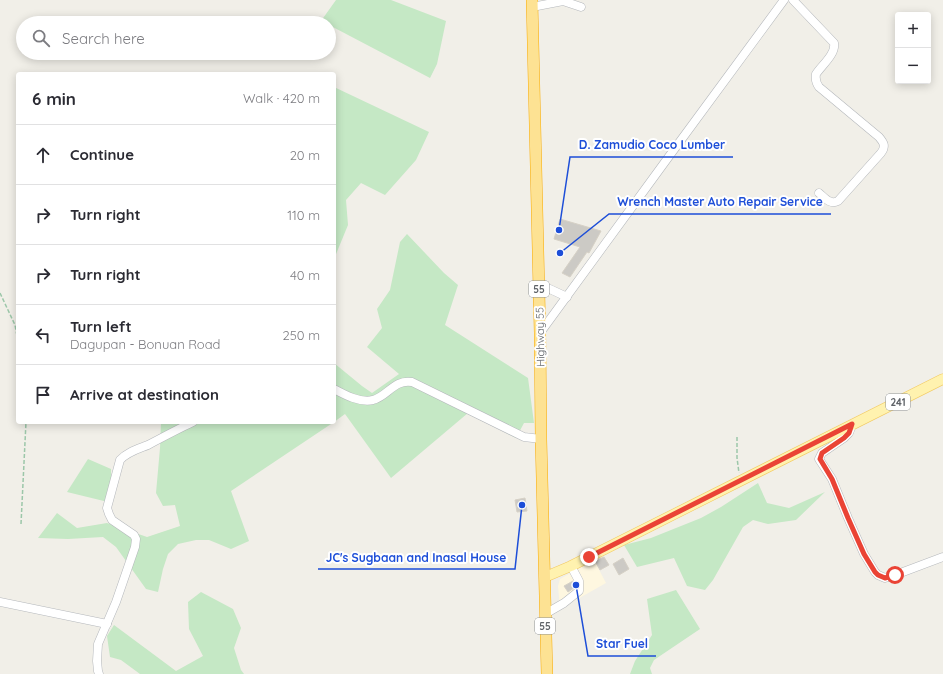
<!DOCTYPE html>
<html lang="en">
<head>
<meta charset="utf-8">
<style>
  body { margin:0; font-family:Quicksand,sans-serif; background:#f2f2f3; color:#2b2b33 }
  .controls { position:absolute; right:12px; top:12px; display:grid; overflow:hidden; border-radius:4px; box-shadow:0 2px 10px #0003 }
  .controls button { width:36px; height:36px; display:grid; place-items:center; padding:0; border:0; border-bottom:1px solid #e1e1e2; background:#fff; color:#2b2b33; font:20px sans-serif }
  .stop { position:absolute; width:12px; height:12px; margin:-9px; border:3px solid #ea4335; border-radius:50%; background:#fff }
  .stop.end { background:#ea4335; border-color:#fff; box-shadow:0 1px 4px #0008 }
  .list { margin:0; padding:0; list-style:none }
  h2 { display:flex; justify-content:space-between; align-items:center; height:52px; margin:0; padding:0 16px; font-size:17px }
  h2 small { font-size:13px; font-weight:400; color:#7c7c81 }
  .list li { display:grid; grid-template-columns:26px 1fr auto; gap:12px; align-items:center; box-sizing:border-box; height:60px; padding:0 16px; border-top:1px solid #e1e1e2 }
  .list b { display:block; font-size:15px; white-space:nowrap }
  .list p { margin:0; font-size:13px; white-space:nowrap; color:#7c7c81 }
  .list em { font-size:13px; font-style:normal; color:#7c7c81 }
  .icon { flex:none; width:22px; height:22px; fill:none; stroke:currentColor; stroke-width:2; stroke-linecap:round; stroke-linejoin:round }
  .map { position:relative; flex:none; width:943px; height:674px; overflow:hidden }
  .search { position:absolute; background:#fff; box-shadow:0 2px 10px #0003; left:16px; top:16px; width:320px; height:44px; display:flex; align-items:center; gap:10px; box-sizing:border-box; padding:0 14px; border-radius:22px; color:#7c7c81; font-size:15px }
  .panel { position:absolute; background:#fff; box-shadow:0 2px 10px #0003; left:16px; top:72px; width:320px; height:352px; border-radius:4px }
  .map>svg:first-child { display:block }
  .commercial { fill:#fef7e0 }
  .green { fill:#c5e8c5 }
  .building { fill:#cccac5; stroke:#d6d1c6 }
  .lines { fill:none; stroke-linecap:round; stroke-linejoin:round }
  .minor-casing { stroke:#b5b8bc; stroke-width:9 }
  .major-casing { stroke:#f2c960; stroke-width:11 }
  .highway-casing { stroke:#f9ab00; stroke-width:12 }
  .path { stroke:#9cc7a9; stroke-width:1.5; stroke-dasharray:4 2; stroke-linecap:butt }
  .minor { stroke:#fff; stroke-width:8 }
  .major { stroke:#fff2af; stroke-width:10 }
  .highway { stroke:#fde293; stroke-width:11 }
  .route { stroke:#ea4335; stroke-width:5 }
  .labels { text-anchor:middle; stroke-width:4; stroke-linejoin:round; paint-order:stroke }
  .shield { fill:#fff; stroke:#8f9295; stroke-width:1 }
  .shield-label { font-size:10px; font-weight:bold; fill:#5f6368 }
  .street-label { font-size:11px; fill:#5f6368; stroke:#fff }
  .leader { fill:none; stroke:#1d4ed8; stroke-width:1.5 }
  .callout-dot { fill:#1d4ed8; stroke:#fff; stroke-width:1.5 }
  .callout-label { font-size:12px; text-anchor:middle; font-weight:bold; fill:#1d4ed8; stroke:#fff; stroke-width:4; stroke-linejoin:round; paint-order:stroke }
</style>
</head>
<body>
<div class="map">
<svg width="943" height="674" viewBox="0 0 943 674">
  <rect width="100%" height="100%" fill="#f1efe8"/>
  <path class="commercial" d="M594,560L606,583L560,609L558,586L560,579Z"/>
  <g class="green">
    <path d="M336,0H391L446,21L437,64L430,78L329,25V23H325L321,21Z"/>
    <path d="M334,87L429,132L416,160L385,195L361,183L346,200L348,225L334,259Z"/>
    <path d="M407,234L444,273L458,285L445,325L528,378L534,423H524L516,438L468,413L391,478L345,414L334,422V363L362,386L372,393L399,374L367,347L382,328L377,309L390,290L400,242Z"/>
    <path d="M161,422H334L231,491L249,541L231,549L209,540H196L178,544L168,554L163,569L158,592L146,589L116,547L103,537L68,539L38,538L57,513L77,528L107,523L147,537L180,526L175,505L163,506L156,493L160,448Z"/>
    <path d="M88,459L111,469L112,503L67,492Z"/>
    <path d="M758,483L767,503L789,508L825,492L796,520L768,524L753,520L743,527L713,580L705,590L687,586L674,558L637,567L624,545L651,538L701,518L721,507Z"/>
    <path d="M676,590L700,629L654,660L650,668L652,674H630L635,661L652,635L647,599Z"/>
    <path d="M201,592L233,609L241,628L234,648L241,670L244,674H140L121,660L110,657L107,636L114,625L176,671L203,656L189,629L188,602Z"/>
  </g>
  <g class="building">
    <path d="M560,219L601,231L589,253L587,252L570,277L562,273L580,247L554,239Z"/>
    <path d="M525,498L527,511L517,512L515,500Z"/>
    <path d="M604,557L609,565L600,570L595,561Z"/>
    <path d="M623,558L629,569L619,575L613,564Z"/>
    <path d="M573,581L574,588L568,592L564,586Z"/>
  </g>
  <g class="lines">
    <defs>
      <g id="minor">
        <path d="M793,0L834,43C836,54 822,65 816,74C815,80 816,83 819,87L879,137C884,143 886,146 881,153L838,201C830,205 825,198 819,193"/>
        <path d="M532,7L563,1L581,7"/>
        <path d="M539,284L567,297"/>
        <path d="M540,333L670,155L784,0"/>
        <path d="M334,389C345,395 360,403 373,400C388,396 394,379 412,382L524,437L541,439"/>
        <path d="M852,425L849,433L844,438L822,453L819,459L832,479L848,518L864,554L875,572L878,575L885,578L895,575L943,557"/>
        <path d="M0,602L107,624"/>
        <path d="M545,614L564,603L579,591V581L571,566"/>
        <path d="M99,674L98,671L97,661L98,644L116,602L135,547L136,539L134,535L112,520L109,514L107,508L120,460C127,452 138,449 148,445C163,437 178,429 193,422"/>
      </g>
      <path id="major" d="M545,577L571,566L943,379"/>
      <path id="highway" d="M532,0L540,333L541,439L547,674"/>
    </defs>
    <use href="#minor" class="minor-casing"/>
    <use href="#major" class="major-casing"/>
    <use href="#highway" class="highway-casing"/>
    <g class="path">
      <path d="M0,293L15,325L18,341"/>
      <path d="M737,437V458L739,473"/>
      <path d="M21,524L26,422"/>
    </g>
    <use href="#minor" class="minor"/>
    <use href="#major" class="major"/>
    <use href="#highway" class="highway"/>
  </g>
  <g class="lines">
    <path class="route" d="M589,557L852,424L849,433L844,438L822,453L820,459L832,479L848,518L864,554L875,572L878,575L885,578L895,575"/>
  </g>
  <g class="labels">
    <g class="shield">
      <rect x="529" y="281" width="20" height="16" rx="3"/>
      <rect x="886" y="394" width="24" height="16" rx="3"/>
      <rect x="535" y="618" width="20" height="16" rx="3"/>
    </g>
    <g class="shield-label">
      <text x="539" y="293">55</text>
      <text x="898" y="406">241</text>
      <text x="545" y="630">55</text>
    </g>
    <g class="street-label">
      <text transform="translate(540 337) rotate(-91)" y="4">Highway 55</text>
    </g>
  </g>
  <path class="leader" d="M559 230L570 157H733M560 253L609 214H831M522 505L515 569H318M576 585L588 656H656"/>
  <g class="callout-dot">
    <circle cx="559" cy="230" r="4"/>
    <circle cx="560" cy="253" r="4"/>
    <circle cx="522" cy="505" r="4"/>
    <circle cx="576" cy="585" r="4"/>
  </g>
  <g class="callout-label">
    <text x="652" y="149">D. Zamudio Coco Lumber</text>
    <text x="720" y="206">Wrench Master Auto Repair Service</text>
    <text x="416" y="562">JC's Sugbaan and Inasal House</text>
    <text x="622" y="648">Star Fuel</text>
  </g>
</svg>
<div class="controls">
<button>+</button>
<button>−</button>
</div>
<div class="stop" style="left:895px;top:575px"></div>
<div class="stop end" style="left:589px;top:557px"></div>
<div class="search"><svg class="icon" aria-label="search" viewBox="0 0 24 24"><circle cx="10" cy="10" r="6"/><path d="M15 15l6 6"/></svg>Search here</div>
<section class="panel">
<h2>6 min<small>Walk · 420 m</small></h2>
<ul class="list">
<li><svg class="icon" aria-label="ahead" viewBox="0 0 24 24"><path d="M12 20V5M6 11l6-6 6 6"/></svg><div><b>Continue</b></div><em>20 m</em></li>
<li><svg class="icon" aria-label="right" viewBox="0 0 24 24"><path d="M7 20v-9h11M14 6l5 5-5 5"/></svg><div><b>Turn right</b></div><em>110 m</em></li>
<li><svg class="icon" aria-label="right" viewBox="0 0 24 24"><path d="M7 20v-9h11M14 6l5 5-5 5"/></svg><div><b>Turn right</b></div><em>40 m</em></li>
<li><svg class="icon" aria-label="left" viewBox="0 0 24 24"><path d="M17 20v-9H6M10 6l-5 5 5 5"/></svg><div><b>Turn left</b><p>Dagupan - Bonuan Road</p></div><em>250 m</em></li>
<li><svg class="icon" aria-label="arrive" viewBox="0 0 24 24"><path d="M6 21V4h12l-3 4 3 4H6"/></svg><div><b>Arrive at destination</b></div></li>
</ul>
</section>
</div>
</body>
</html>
